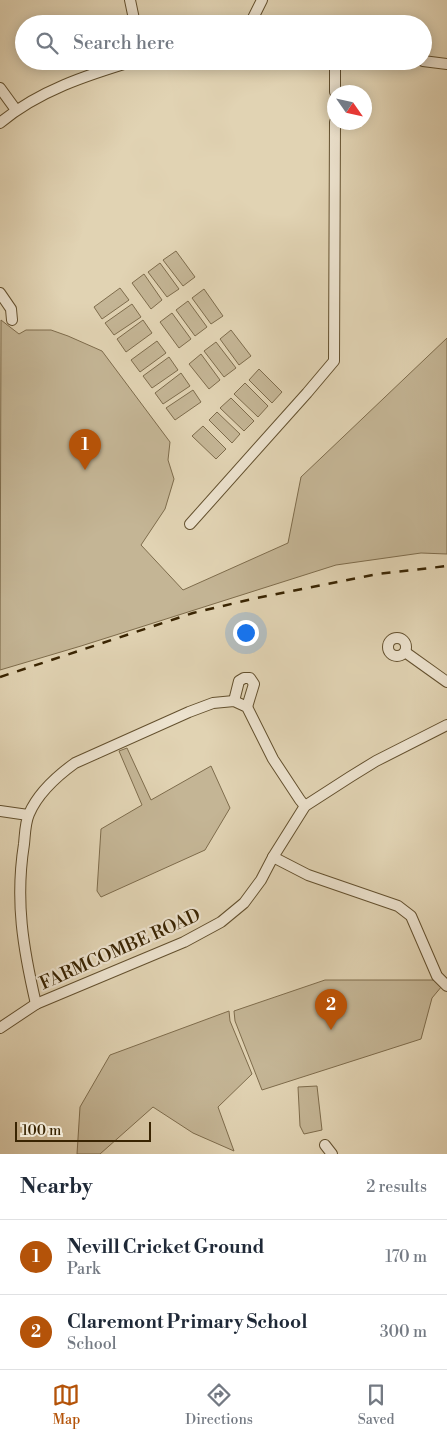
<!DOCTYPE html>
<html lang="en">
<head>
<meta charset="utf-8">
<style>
  body { margin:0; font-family:"Libre Bodoni",serif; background:#f2f2f3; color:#1f2937 }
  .compass { position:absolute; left:327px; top:85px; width:45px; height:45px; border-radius:50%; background:#fff; box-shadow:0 2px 12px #0003; rotate:124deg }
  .scale { position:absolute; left:15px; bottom:12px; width:136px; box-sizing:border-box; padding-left:5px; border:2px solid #392402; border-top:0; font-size:14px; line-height:18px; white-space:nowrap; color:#392402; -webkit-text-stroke:4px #ece2ce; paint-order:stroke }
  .you { position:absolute; left:245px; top:632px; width:18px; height:18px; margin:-12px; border:4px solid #fff; border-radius:50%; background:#1a73e8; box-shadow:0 0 0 8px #1a73e833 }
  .badge { display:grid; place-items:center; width:32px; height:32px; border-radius:50%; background:#b45309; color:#fff; font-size:16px; font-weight:700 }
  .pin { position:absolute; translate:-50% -41px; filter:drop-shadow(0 1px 2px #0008) }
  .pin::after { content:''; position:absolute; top:26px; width:18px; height:15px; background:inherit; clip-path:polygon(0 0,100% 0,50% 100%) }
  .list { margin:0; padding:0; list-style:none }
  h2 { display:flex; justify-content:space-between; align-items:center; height:65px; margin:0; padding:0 20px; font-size:21px }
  h2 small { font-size:16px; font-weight:400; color:#747a83 }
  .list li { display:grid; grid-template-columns:32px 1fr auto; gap:15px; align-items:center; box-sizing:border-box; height:75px; padding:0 20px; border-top:1px solid #e0e1e3 }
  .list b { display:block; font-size:19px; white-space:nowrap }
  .list p { margin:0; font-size:16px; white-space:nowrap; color:#747a83 }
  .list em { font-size:16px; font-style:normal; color:#747a83 }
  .icon { flex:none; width:28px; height:28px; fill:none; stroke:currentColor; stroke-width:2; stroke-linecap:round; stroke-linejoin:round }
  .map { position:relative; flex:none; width:447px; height:1154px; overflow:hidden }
  .search { position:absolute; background:#fff; box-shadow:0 2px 12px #0003; left:15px; right:15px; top:15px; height:55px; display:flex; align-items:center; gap:12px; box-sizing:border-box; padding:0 18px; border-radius:28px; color:#747a83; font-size:19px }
  .sheet { height:215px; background:#fff }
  nav { display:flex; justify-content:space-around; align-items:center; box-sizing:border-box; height:70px; border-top:1px solid #e0e1e3; background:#fff; font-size:14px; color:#747a83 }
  nav a { display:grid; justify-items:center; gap:2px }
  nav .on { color:#b45309 }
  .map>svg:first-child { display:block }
  .green { fill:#c4b595; stroke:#7e6c4c }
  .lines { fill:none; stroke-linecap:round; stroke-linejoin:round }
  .street-casing { stroke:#63502e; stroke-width:12 }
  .street { stroke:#ece2ce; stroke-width:10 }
  .rail { stroke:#392402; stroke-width:2.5; stroke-dasharray:9 9; stroke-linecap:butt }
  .labels { text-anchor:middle; stroke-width:4.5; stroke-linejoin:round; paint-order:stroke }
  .street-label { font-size:18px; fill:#392402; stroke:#ece2ce }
</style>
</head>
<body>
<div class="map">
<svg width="447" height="1154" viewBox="0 0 447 1154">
  <rect width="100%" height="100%" fill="#e1d3b3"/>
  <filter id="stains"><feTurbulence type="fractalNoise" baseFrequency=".004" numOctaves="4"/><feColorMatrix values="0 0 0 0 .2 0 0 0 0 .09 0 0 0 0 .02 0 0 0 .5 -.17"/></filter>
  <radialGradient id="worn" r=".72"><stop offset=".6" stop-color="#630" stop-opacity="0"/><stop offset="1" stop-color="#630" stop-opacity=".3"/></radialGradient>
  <g class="green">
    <path d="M176,251L195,277L183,286L163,260Z"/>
    <path d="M160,263L179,289L167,297L148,272Z"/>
    <path d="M144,274L162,300L151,309L132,283Z"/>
    <path d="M120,288L129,300L102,319L94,307Z"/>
    <path d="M204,289L223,316L211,324L192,298Z"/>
    <path d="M188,301L207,327L195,336L176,310Z"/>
    <path d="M132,304L141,317L114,335L105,323Z"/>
    <path d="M172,313L191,339L179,348L160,322Z"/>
    <path d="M1,320L19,334L26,330H51L68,336L102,351L170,442L168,460L174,479L165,509L141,545L183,590L288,543L301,477L447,338V554L421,553L336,565L81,646L0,670Z"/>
    <path d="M143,320L152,333L126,352L117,339Z"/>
    <path d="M231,330L251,356L239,365L220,339Z"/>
    <path d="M157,341L166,353L140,372L131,360Z"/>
    <path d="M216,342L236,368L224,377L204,351Z"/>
    <path d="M201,354L220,380L209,389L189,364Z"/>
    <path d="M169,357L178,370L152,388L143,376Z"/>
    <path d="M259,369L282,392L272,403L249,380Z"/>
    <path d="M181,373L190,386L163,404L155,393Z"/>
    <path d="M245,383L268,406L258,417L234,394Z"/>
    <path d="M193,390L201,402L175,420L166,408Z"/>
    <path d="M231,398L254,421L244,431L220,408Z"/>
    <path d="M217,412L240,434L232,443L209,420Z"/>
    <path d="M203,426L226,449L216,459L192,436Z"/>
    <path d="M127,748L151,800L211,766L230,808L205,850L101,897L97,891L101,829L142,805L119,751Z"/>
    <path d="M325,980H438L442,986L432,998L421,1039L262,1090L235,1021L234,1011Z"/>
    <path d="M229,1011L230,1021L252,1074L218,1107L234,1151L193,1133L153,1107L100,1154H77L80,1107L110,1055Z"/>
    <path d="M317,1086L322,1130L304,1134L300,1126L298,1087Z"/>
  </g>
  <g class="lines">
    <defs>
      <g id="street">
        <path d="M130,0L135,24"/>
        <path d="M250,24L262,0"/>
        <path d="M423,61L447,64"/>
        <path d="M0,88L16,110"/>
        <path d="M335,92V61"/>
        <path d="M0,123C38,91 87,75 134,61"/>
        <path d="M0,293L11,309L12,320"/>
        <path d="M190,524L307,393L334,361L335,122"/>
        <circle cx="397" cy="647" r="9"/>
        <path d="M405,652L447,682"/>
        <path d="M234,701L239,681L244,678H250L254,684L247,707"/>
        <path d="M0,811L28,815"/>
        <path d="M273,857L308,875L398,906L411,916L437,976L447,986"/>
        <path d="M36,1004C23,948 15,901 24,844C25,835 25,823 29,814C38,793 57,776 75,763L189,712L213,703L234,701L247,707L273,759L300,800L305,806"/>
        <path d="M0,1028L36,1004L184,942L221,922L244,903L261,880L273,857L305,806L350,777L376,761L447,725"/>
        <path d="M325,1145L332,1154"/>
      </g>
    </defs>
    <use href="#street" class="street-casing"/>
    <use href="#street" class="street"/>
    <path class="rail" d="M0,677L193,613L252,599L378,574L447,566"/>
  </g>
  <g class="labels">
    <g class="street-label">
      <text transform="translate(120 949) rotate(-24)" y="6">FARMCOMBE ROAD</text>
    </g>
  </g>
  <rect width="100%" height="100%" filter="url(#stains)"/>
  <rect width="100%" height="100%" fill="url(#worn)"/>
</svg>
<svg class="compass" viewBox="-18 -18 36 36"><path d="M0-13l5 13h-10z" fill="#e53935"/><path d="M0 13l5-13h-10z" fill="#747a83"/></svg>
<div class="scale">100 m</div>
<div class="you"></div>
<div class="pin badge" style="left:85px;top:470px">1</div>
<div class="pin badge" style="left:331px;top:1030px">2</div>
<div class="search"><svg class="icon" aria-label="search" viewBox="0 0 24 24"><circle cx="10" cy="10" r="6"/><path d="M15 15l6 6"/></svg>Search here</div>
</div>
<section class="sheet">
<h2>Nearby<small>2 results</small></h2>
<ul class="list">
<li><span class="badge">1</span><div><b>Nevill Cricket Ground</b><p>Park</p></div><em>170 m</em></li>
<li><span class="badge">2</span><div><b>Claremont Primary School</b><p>School</p></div><em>300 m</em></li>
</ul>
</section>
<nav>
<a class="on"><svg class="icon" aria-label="map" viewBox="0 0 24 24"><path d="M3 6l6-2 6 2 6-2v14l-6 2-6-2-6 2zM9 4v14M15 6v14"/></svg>Map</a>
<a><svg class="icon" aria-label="directions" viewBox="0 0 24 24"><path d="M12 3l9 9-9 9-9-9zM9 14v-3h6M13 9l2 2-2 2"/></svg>Directions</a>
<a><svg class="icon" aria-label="saved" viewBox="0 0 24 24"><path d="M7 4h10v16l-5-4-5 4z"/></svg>Saved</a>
</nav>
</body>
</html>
